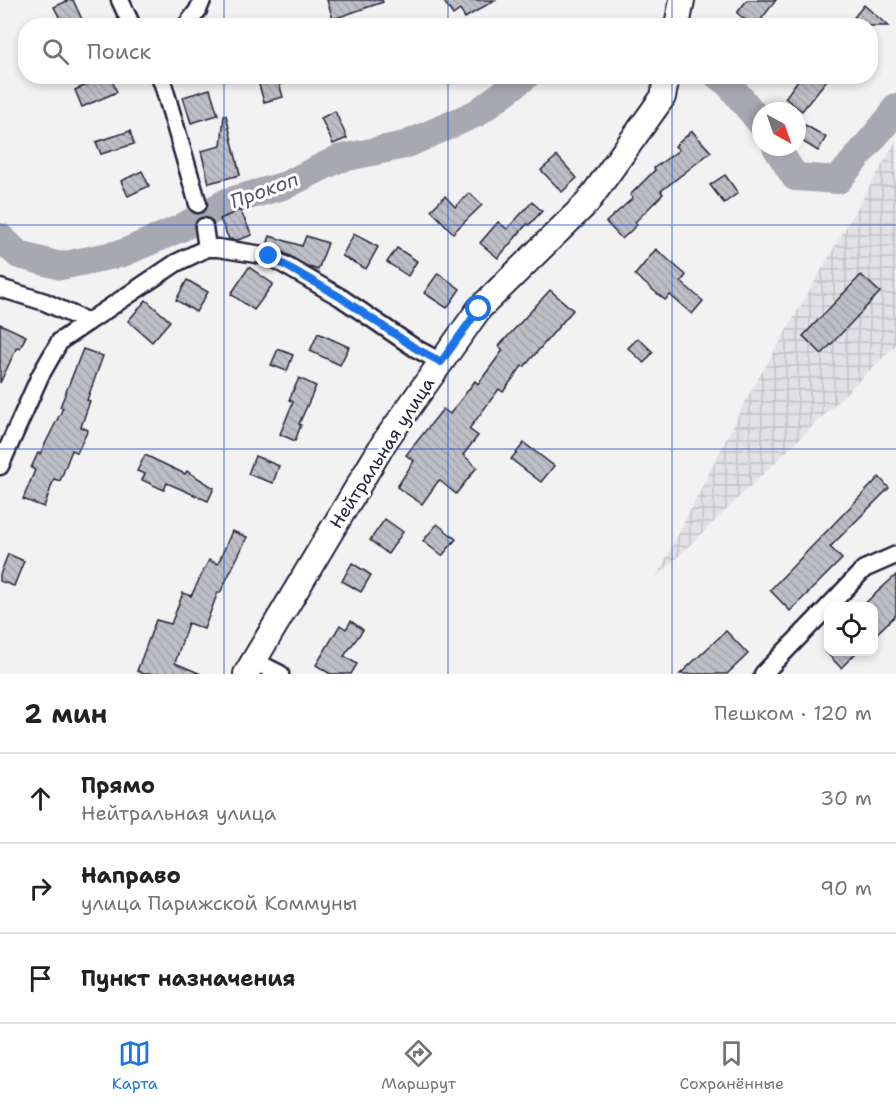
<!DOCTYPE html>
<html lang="ru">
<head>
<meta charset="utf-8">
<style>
  body { margin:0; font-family:"Shantell Sans",sans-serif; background:#f2f2f2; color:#202124 }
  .controls { position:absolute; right:18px; bottom:18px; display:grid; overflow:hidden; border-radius:12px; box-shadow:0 3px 9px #0003 }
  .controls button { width:54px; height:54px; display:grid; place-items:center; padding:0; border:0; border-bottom:2px solid #e0e0e0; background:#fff; color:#202124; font:30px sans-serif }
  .compass { position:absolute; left:752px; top:102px; width:54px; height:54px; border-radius:50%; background:#fff; box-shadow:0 3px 9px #0003; rotate:140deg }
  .stop { position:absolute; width:18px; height:18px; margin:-14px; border:4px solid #1a73e8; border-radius:50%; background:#fff }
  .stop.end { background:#1a73e8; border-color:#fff; box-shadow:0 2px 6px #0008 }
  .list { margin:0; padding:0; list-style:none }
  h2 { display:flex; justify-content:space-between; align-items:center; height:78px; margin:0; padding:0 24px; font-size:26px }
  h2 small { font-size:20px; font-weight:400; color:#757577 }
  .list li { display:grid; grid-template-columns:39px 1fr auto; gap:18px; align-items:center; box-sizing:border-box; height:90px; padding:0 24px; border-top:2px solid #e0e0e0 }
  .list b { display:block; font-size:22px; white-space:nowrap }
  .list p { margin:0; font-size:20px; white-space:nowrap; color:#757577 }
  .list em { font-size:20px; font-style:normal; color:#757577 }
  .icon { flex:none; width:33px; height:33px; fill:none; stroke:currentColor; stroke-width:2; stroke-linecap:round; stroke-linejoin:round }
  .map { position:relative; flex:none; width:896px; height:674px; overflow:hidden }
  .search { position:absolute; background:#fff; box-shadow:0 3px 9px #0003; left:18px; right:18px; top:18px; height:66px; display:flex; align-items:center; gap:15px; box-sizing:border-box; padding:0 21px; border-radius:24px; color:#757577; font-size:22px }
  .sheet { height:348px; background:#fff }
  nav { display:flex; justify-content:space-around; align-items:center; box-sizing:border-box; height:84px; border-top:2px solid #e0e0e0; background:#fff; font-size:16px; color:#757577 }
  nav a { display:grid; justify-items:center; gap:3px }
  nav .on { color:#1a73e8 }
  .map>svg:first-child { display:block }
  .industrial { fill:url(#industrial-grid) }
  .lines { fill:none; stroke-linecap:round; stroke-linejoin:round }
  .river { stroke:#a8a8b2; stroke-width:28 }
  .building { fill:url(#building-back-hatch); stroke:#22223b; stroke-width:1.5 }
  .street-casing { stroke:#22223b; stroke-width:21 }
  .secondary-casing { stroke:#22223b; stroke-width:28 }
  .street { stroke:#fff; stroke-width:16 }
  .secondary { stroke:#fff; stroke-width:24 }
  .route { stroke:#1a73e8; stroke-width:8 }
  .grid { fill:none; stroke:#1d4ed8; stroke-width:1.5; stroke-opacity:0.55 }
  .labels { text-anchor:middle; stroke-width:6; stroke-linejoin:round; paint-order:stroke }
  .street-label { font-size:18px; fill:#22223b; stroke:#fff }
  .water-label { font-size:20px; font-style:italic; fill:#58586b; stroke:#fff }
</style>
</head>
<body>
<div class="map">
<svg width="896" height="674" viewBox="0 0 896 674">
  <defs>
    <pattern id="industrial-grid" width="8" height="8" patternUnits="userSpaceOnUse" patternTransform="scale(1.5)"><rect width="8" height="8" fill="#e2e2e6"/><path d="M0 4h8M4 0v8" fill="none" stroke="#c2c2c6"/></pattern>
    <pattern id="building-back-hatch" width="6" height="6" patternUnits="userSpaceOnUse" patternTransform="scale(1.5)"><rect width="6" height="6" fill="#bebec6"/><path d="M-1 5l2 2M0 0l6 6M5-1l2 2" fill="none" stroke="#a3a3ab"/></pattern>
  </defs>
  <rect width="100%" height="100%" fill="#f2f2f3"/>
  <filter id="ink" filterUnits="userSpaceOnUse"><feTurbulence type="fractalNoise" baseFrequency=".0167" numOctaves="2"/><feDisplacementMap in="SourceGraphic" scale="12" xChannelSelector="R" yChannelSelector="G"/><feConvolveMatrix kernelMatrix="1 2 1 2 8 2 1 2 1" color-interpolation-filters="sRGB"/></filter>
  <g filter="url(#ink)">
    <path class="industrial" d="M896,141V345L656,578L746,400Z"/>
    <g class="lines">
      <g class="river">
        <path d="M718,76L727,82L761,123"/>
        <path d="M776,147L795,177L838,180L894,113L896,107"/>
        <path d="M0,237L19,255L61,266L123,253L181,228L227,202L286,185L338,159L405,145L477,113L526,76"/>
      </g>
    </g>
    <g class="building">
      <path d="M69,0H73L85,26H64L54,7Z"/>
      <path d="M327,0H382L383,2L333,19Z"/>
      <path d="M443,0H495L465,18L460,10L453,15Z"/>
      <path d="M747,0H776L756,26H753L737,13Z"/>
      <path d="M864,5L888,26H847Z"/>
      <path d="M107,76H110L117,92L82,107L75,90Z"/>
      <path d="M273,76H277L283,97L264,102L258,81Z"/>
      <path d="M801,76H830L802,111L785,98Z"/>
      <path d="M210,89L218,115L191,123L183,97Z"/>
      <path d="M335,111L347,138L333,144L321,118Z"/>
      <path d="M224,115H226L240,175L209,183L201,151L221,146Z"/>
      <path d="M805,125L826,137L818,151L797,138Z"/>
      <path d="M130,131L134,144L101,154L96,142Z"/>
      <path d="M692,131L711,152L661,191L663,194L635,222L637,225L622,239L606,222L633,198L630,195L655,170L654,168L679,150L675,146Z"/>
      <path d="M557,156L577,178L562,192L541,170Z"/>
      <path d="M142,171L149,186L128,196L121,181Z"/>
      <path d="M725,175L738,193L724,203L710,185Z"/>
      <path d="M470,193L482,205L453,233L431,210L445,196L455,207Z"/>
      <path d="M532,202L542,211L529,225L527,224L498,258L480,243L498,222L507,229Z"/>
      <path d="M240,210L252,235L238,240L229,239L220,219Z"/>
      <path d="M354,234L378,247L366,269L342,256Z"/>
      <path d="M270,236L302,246L306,236L328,243L318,270L307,266L274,247L267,245Z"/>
      <path d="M397,248L417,261L408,276L387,262Z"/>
      <path d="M656,249L686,275L681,282L703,301L692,314L670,295L665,300L635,275Z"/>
      <path d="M249,267L273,284L254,310L231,294Z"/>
      <path d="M438,273L460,289L447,308L424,293Z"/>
      <path d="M861,275L880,292L822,354L803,336Z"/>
      <path d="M187,280L208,292L196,312L176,300Z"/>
      <path d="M550,290L573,310L524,367L522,366L503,392L499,389L469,429L478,436L463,455L477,467L456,494L439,480L422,504L397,487L414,461L406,455L443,409L450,414L475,381L478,384L503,350L499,346Z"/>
      <path d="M146,300L170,321L152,342L128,321Z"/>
      <path d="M0,324L26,336L20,348L17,347L0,383Z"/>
      <path d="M318,333L349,347L340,365L310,351Z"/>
      <path d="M638,338L653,352L644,363L628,348Z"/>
      <path d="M83,349L103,356L87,400L90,401L81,427L88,430L77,453L72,450L60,481L54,479L44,507L23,499L35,470L31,468L38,453L40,454L63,408L60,407Z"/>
      <path d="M278,349L293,355L287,371L271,365Z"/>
      <path d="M299,378L316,386L299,424L301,425L295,441L280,434L293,402L289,400Z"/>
      <path d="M524,443L554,466L541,482L511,459Z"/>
      <path d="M145,455L185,474L187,471L214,488L208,501L167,483L164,490L142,480L145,474L137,471Z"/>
      <path d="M255,456L279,466L273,483L248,474Z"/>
      <path d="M879,477L889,488L830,547L842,559L790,611L770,590Z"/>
      <path d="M385,519L403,532L388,554L370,540Z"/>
      <path d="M437,524L456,539L442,556L423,541Z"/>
      <path d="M232,531L247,537L242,548L220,593L218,592L204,629L188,623L175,663L201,674H144L137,671L156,620L171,624L183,593L191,596L209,560L218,564Z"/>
      <path d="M8,554L24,561L14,586L0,581V575Z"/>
      <path d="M352,563L371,575L361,592L342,581Z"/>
      <path d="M896,575V615L873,637V606H862Z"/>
      <path d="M351,621L363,630L344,656L357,664L351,674H330L316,665L340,625L346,629Z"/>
      <path d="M726,631L748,654L727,674H680Z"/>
      <path d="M825,651H858L841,668Z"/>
    </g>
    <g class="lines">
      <defs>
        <g id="street">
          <path d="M120,0L132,26"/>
          <path d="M186,26L198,10L202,0"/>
          <path d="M159,76L163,84L198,204"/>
          <path d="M204,227L207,248"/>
          <path d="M0,288L45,302L88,322L176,263L207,248H218L269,256L340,297L415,348L441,362"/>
          <path d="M0,466L40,376L60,341L88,322"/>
          <path d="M829,606L864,569L896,555"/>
          <path d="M254,661L280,674"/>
          <path d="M763,674L828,607"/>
        </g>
        <g id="secondary">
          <path d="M677,26L682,0"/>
          <path d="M246,674L385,441L479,309L587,203L663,97L667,76"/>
        </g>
      </defs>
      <use href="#street" class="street-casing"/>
      <use href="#secondary" class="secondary-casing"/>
      <use href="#street" class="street"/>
      <use href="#secondary" class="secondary"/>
    </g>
  </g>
  <g class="lines" filter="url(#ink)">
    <path class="route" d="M269,256L340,297L415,348L441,362L479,309"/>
  </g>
  <path class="grid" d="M224,0V26M448,0V26M672,0V26M224,76V674M448,76V674M672,76V674M0,225H896M0,449H896"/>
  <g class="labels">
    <g class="street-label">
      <text transform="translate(382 453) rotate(-57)" y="6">Нейтральная улица</text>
    </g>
    <g class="water-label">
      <text transform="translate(264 190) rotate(-20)" y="7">Прокоп</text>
    </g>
  </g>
</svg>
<div class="controls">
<button><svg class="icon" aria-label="locate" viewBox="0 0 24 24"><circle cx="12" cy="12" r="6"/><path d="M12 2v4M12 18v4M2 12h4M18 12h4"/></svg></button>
</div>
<svg class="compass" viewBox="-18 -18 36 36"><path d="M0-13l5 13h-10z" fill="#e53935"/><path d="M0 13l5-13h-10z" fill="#757577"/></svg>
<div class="stop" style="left:479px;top:309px"></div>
<div class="stop end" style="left:269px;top:256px"></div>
<div class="search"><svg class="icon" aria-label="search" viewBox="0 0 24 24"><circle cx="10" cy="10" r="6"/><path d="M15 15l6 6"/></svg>Поиск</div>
</div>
<section class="sheet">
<h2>2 мин<small>Пешком · 120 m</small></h2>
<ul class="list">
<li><svg class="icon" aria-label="ahead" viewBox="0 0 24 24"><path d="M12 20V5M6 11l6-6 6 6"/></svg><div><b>Прямо</b><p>Нейтральная улица</p></div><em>30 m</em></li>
<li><svg class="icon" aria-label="right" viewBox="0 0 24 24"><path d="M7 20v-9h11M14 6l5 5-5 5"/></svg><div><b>Направо</b><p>улица Парижской Коммуны</p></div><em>90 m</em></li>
<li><svg class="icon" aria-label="arrive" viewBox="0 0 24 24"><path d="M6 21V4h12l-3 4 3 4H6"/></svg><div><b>Пункт назначения</b></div></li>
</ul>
</section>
<nav>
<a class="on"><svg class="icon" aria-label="map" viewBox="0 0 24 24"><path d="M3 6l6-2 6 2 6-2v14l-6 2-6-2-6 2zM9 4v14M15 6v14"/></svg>Карта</a>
<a><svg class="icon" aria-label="directions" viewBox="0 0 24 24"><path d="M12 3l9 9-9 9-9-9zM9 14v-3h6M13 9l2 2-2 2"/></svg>Маршрут</a>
<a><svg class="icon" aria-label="saved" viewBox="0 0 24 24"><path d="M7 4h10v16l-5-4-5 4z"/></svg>Сохранённые</a>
</nav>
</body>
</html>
